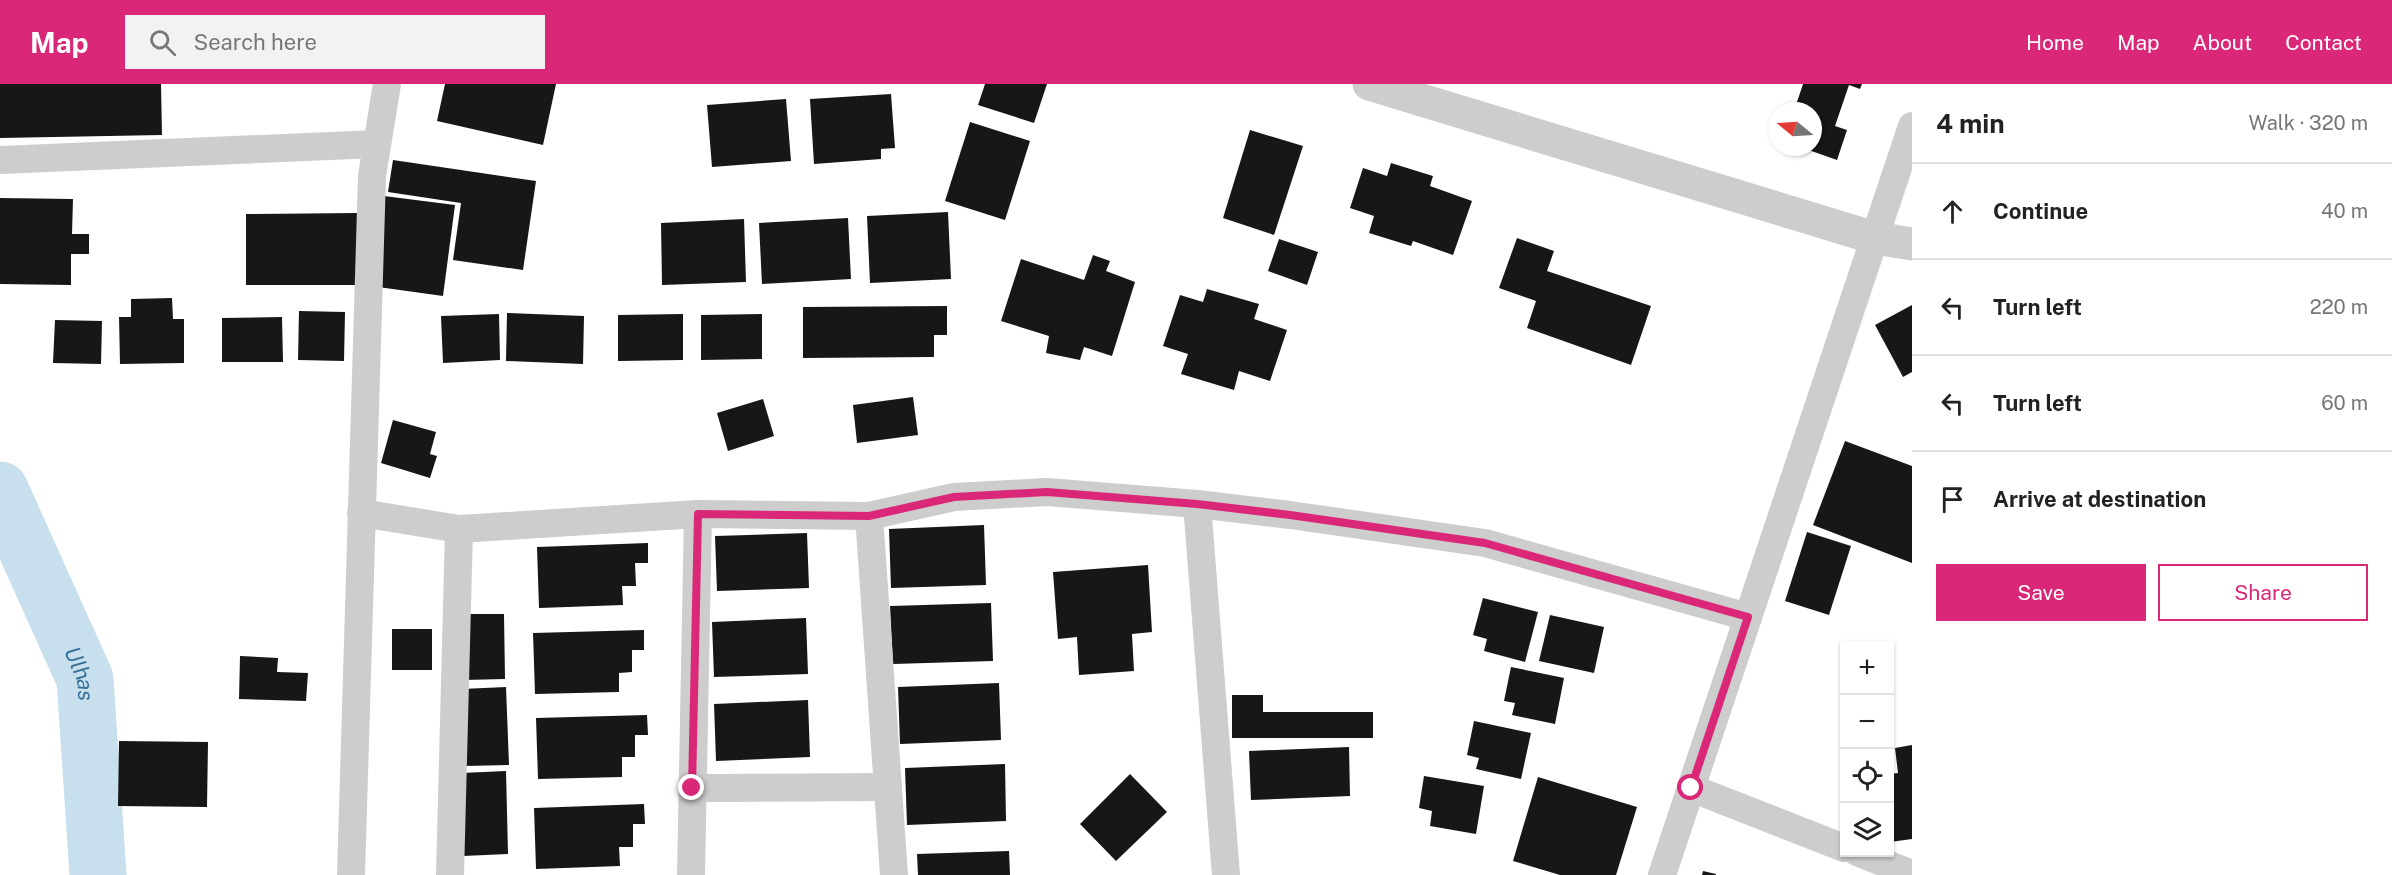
<!DOCTYPE html>
<html lang="en">
<head>
<meta charset="utf-8">
<style>
  body { margin:0; font-family:"Public Sans",sans-serif; background:#f2f2f2; color:#222 }
  .controls { position:absolute; right:18px; bottom:18px; display:grid; overflow:hidden; border-radius:0px; box-shadow:0 2px 4px #0004 }
  .controls button { width:54px; height:54px; display:grid; place-items:center; padding:0; border:0; border-bottom:2px solid #e0e0e0; background:#fff; color:#222; font:30px sans-serif }
  .compass { position:absolute; left:1768px; top:18px; width:54px; height:54px; border-radius:50%; background:#fff; box-shadow:0 2px 4px #0004; rotate:288deg }
  .stop { position:absolute; width:18px; height:18px; margin:-14px; border:4px solid #db2777; border-radius:50%; background:#fff }
  .stop.end { background:#db2777; border-color:#fff; box-shadow:0 2px 6px #0008 }
  .list { margin:0; padding:0; list-style:none }
  h2 { display:flex; justify-content:space-between; align-items:center; height:78px; margin:0; padding:0 24px; font-size:26px }
  h2 small { font-size:20px; font-weight:400; color:#767676 }
  .list li { display:grid; grid-template-columns:39px 1fr auto; gap:18px; align-items:center; box-sizing:border-box; height:96px; padding:0 24px; border-top:2px solid #e0e0e0 }
  .list b { display:block; font-size:22px; white-space:nowrap }
  .list em { font-size:20px; font-style:normal; color:#767676 }
  .actions { display:flex; gap:12px; padding:18px 24px }
  .actions a { flex:1; padding:14px 0; border:2px solid #db2777; border-radius:0px; text-align:center; font-size:21px; color:#db2777 }
  .actions .main { background:#db2777; color:#fff }
  .icon { flex:none; width:33px; height:33px; fill:none; stroke:currentColor; stroke-width:2; stroke-linecap:round; stroke-linejoin:round }
  .map { position:relative; flex:none; width:1912px; height:791px; overflow:hidden }
  header { display:flex; align-items:center; gap:36px; box-sizing:border-box; height:84px; padding:0 30px; background:#db2777; color:#fff }
  header strong { font-size:28px }
  nav { display:flex; gap:33px; margin-inline-start:auto; font-size:21px }
  .search { width:420px; height:54px; background:#f2f2f2; display:flex; align-items:center; gap:15px; box-sizing:border-box; padding:0 21px; border-radius:0px; color:#767676; font-size:22px }
  main { display:flex }
  aside { flex:1; background:#fff }
  .map>svg:first-child { display:block }
  .lines { fill:none; stroke-linecap:round; stroke-linejoin:round }
  .river { stroke:#c8dfee; stroke-width:57 }
  .building { fill:#171717 }
  .minor { stroke:#cdcdcd; stroke-width:28 }
  .tertiary { stroke:#cdcdcd; stroke-width:33 }
  .route { stroke:#db2777; stroke-width:8 }
  .labels { text-anchor:middle; stroke-width:6; stroke-linejoin:round; paint-order:stroke }
  .water-label { font-size:22px; font-style:italic; fill:#387297; stroke:#fff }
</style>
</head>
<body>
<header>
<strong>Map</strong>
<div class="search"><svg class="icon" aria-label="search" viewBox="0 0 24 24"><circle cx="10" cy="10" r="6"/><path d="M15 15l6 6"/></svg>Search here</div>
<nav><a>Home</a><a>Map</a><a>About</a><a>Contact</a></nav>
</header>
<main>
<div class="map">
<svg width="1912" height="791" viewBox="0 0 1912 791">
  <rect width="100%" height="100%" fill="#fff"/>
  <g class="lines">
    <path class="river" id="s1" d="M0,406L85,595L98,791"/>
  </g>
  <g class="building">
    <path d="M0,0H161L162,51L0,54Z"/>
    <path d="M445,0H556L543,61L437,37Z"/>
    <path d="M985,0H1047L1034,39L978,21Z"/>
    <path d="M1803,0H1862L1860,5L1849,1L1835,42L1847,46L1837,76L1800,63H1813V27H1794Z"/>
    <path d="M891,10L895,64L881,65V75L814,80L810,15Z"/>
    <path d="M786,15L791,77L712,83L707,21Z"/>
    <path d="M970,38L1030,57L1005,136L945,117Z"/>
    <path d="M1250,46L1303,62L1274,151L1223,134Z"/>
    <path d="M393,76L536,97L523,186L453,176L461,119L388,108Z"/>
    <path d="M1391,79L1433,92L1430,102L1472,117L1453,171L1413,157L1411,162L1369,149L1374,132L1350,124L1363,84L1387,92Z"/>
    <path d="M384,112L455,121L443,212L371,202Z"/>
    <path d="M0,114L73,115L72,150H89V170H71V201L0,200Z"/>
    <path d="M948,128L951,195L870,199L867,132Z"/>
    <path d="M357,129V201H246V130Z"/>
    <path d="M848,134L851,195L762,200L759,139Z"/>
    <path d="M744,135L746,198L662,201L661,139Z"/>
    <path d="M1517,154L1554,167L1547,187L1651,222L1631,281L1527,244L1536,217L1499,204Z"/>
    <path d="M1279,155L1318,168L1307,201L1268,187Z"/>
    <path d="M1093,171L1110,177L1106,187L1135,198L1112,272L1084,263L1080,276L1046,269L1049,252L1001,237L1021,175L1084,196Z"/>
    <path d="M1207,205L1259,220L1254,235L1287,246L1270,297L1239,287L1234,306L1181,290L1188,270L1163,262L1180,211L1203,218Z"/>
    <path d="M172,214L173,235H184V279L120,280L119,233H131V215Z"/>
    <path d="M1912,221V288L1903,293L1875,241Z"/>
    <path d="M947,222V251H934V273L803,274V223Z"/>
    <path d="M299,227L345,228L344,277L298,276Z"/>
    <path d="M507,229L584,232L583,280L506,277Z"/>
    <path d="M499,230L500,276L443,279L441,232Z"/>
    <path d="M683,230V276L618,277V231Z"/>
    <path d="M762,230V275L701,276V231Z"/>
    <path d="M282,233L283,278H222V234Z"/>
    <path d="M55,236L102,237L101,280L53,279Z"/>
    <path d="M913,313L918,351L857,359L853,321Z"/>
    <path d="M763,315L774,352L728,367L717,329Z"/>
    <path d="M393,336L436,348L430,370L437,372L430,394L381,379Z"/>
    <path d="M1845,357L1912,382V479L1813,441Z"/>
    <path d="M984,441L986,501L891,504L889,445Z"/>
    <path d="M1807,448L1851,462L1829,531L1785,517Z"/>
    <path d="M807,449L809,504L717,507L715,452Z"/>
    <path d="M648,459V479H635L636,502H622L623,521L539,524L537,463Z"/>
    <path d="M1148,481L1152,548L1132,550L1134,587L1079,591L1077,553L1058,555L1053,488Z"/>
    <path d="M1483,514L1538,528L1525,578L1484,567L1487,555L1473,551Z"/>
    <path d="M991,519L993,577L893,580L890,522Z"/>
    <path d="M462,530H504L505,595L464,596Z"/>
    <path d="M1550,531L1604,543L1594,589L1539,577Z"/>
    <path d="M806,534L808,590L714,593L712,538Z"/>
    <rect x="392" y="545" width="40" height="41"/>
    <path d="M644,546V566H632V588L619,589V608L535,610L533,549Z"/>
    <path d="M240,572L278,574L277,588L308,589L306,617L239,615Z"/>
    <path d="M1511,583L1564,594L1555,640L1512,631L1515,619L1504,617Z"/>
    <path d="M999,599L1001,656L900,660L898,603Z"/>
    <path d="M506,603L509,681L464,682L462,605Z"/>
    <path d="M1232,611H1263V628H1373V654H1232Z"/>
    <path d="M808,616L810,673L716,677L714,620Z"/>
    <path d="M647,631L648,651H635V673H622V693L538,695L536,634Z"/>
    <path d="M1474,637L1531,649L1521,695L1476,685L1479,674L1467,671Z"/>
    <path d="M119,657L208,658L207,723L118,722Z"/>
    <path d="M1912,661V755L1890,758V690L1898,689L1895,664Z"/>
    <path d="M1349,663L1350,712L1251,716L1249,667Z"/>
    <path d="M1005,680L1006,737L907,741L905,684Z"/>
    <path d="M506,687L508,770L463,772L461,689Z"/>
    <path d="M1130,690L1167,728L1116,777L1080,740Z"/>
    <path d="M1424,692L1484,702L1476,750L1430,742L1432,727L1419,724Z"/>
    <path d="M1538,693L1637,723L1616,791H1560L1513,777Z"/>
    <path d="M644,720L645,740H633V763H619L620,782L536,785L534,724Z"/>
    <path d="M1009,767L1010,791H918L917,770Z"/>
    <path d="M1703,787L1716,790V791H1702Z"/>
  </g>
  <g class="lines">
    <g class="minor">
      <path d="M0,76L377,60"/>
      <path d="M1197,420L1226,791"/>
      <path d="M361,429L459,445L450,791"/>
      <path d="M869,432L894,791"/>
      <path d="M459,445L698,430L869,432L954,413L1047,408L1197,420L1290,431L1485,459L1748,533"/>
      <path d="M692,704L888,703"/>
      <path d="M1691,704L1844,764"/>
      <path d="M1857,768L1912,790"/>
      <path d="M351,791L372,92L387,0"/>
      <path d="M691,791L698,430"/>
      <path d="M1662,791L1912,42"/>
    </g>
    <path class="tertiary" d="M1369,0L1875,154L1912,160"/>
  </g>
  <g class="lines">
    <path class="route" d="M692,704L698,430L869,432L954,413L1047,408L1197,420L1290,431L1485,459L1748,533L1691,704"/>
  </g>
  <g class="labels">
    <g class="water-label">
      <text dy="8" stroke="none"><textPath href="#s1" startOffset="201">Ulhas</textPath></text>
    </g>
  </g>
</svg>
<div class="controls">
<button>+</button>
<button>−</button>
<button><svg class="icon" aria-label="locate" viewBox="0 0 24 24"><circle cx="12" cy="12" r="6"/><path d="M12 2v4M12 18v4M2 12h4M18 12h4"/></svg></button>
<button><svg class="icon" aria-label="layers" viewBox="0 0 24 24"><path d="M12 4l9 5-9 5-9-5zM3 14l9 5 9-5"/></svg></button>
</div>
<svg class="compass" viewBox="-18 -18 36 36"><path d="M0-13l5 13h-10z" fill="#e53935"/><path d="M0 13l5-13h-10z" fill="#767676"/></svg>
<div class="stop" style="left:1691px;top:704px"></div>
<div class="stop end" style="left:692px;top:704px"></div>
</div>
<aside>
<h2>4 min<small>Walk · 320 m</small></h2>
<ul class="list">
<li><svg class="icon" aria-label="ahead" viewBox="0 0 24 24"><path d="M12 20V5M6 11l6-6 6 6"/></svg><div><b>Continue</b></div><em>40 m</em></li>
<li><svg class="icon" aria-label="left" viewBox="0 0 24 24"><path d="M17 20v-9H6M10 6l-5 5 5 5"/></svg><div><b>Turn left</b></div><em>220 m</em></li>
<li><svg class="icon" aria-label="left" viewBox="0 0 24 24"><path d="M17 20v-9H6M10 6l-5 5 5 5"/></svg><div><b>Turn left</b></div><em>60 m</em></li>
<li><svg class="icon" aria-label="arrive" viewBox="0 0 24 24"><path d="M6 21V4h12l-3 4 3 4H6"/></svg><div><b>Arrive at destination</b></div></li>
</ul>
<div class="actions"><a class="main">Save</a><a>Share</a></div>
</aside>
</main>
</body>
</html>
